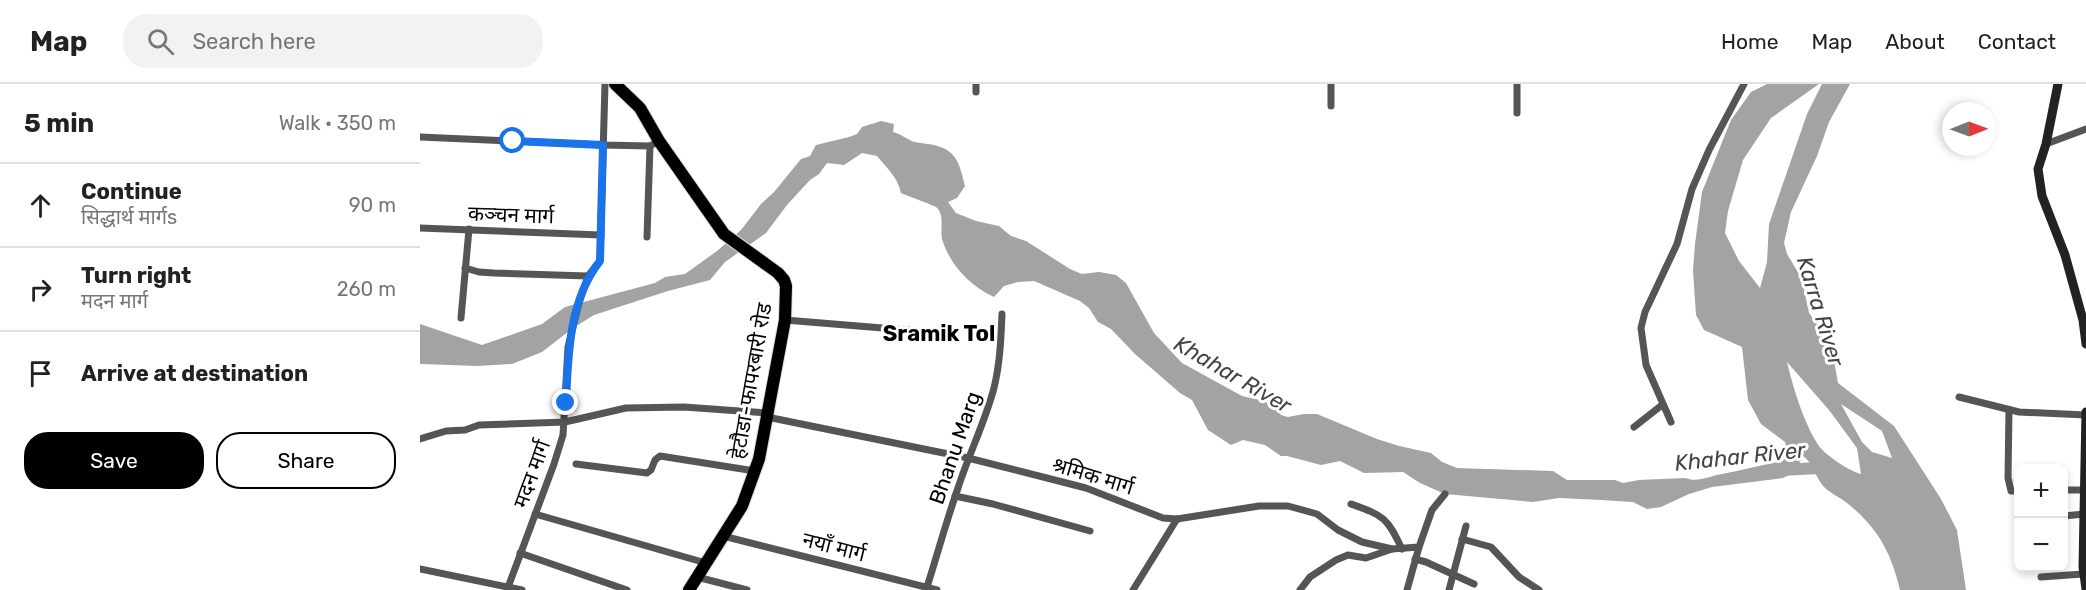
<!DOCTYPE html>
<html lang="en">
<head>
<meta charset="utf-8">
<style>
  body { margin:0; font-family:Rubik,"Noto Sans Devanagari",sans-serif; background:#f2f2f2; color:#222 }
  .controls { position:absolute; right:18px; bottom:18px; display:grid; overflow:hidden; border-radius:12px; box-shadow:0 3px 9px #0003 }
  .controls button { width:54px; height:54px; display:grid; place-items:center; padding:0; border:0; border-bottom:2px solid #e0e0e0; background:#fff; color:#222; font:30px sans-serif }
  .compass { position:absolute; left:1522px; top:18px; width:54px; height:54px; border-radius:50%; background:#fff; box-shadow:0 3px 9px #0003; rotate:89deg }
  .stop { position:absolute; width:18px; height:18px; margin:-14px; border:4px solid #1a73e8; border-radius:50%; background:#fff }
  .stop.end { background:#1a73e8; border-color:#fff; box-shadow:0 2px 6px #0008 }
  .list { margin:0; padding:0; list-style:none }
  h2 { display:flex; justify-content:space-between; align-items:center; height:78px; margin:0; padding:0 24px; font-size:26px }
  h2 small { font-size:20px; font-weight:400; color:#767676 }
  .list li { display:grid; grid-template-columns:39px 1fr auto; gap:18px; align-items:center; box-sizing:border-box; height:84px; padding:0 24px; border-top:2px solid #e0e0e0 }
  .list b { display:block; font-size:22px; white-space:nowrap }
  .list p { margin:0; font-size:20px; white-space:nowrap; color:#767676 }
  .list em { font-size:20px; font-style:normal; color:#767676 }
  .actions { display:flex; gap:12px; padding:18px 24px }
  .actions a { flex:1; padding:14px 0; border:2px solid #000; border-radius:24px; text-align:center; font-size:21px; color:#000 }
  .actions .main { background:#000; color:#fff }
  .icon { flex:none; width:33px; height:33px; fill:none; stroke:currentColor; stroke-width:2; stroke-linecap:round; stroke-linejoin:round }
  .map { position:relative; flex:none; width:1666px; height:506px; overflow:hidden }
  header { display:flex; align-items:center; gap:36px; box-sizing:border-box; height:84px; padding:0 30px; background:#fff; border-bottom:2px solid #e0e0e0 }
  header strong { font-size:28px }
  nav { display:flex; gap:33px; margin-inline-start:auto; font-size:21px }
  .search { width:420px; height:54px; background:#f2f2f2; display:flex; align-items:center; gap:15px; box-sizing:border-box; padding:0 21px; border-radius:24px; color:#767676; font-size:22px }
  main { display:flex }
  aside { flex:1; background:#fff }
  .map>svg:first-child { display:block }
  .water { fill:#a3a3a3; fill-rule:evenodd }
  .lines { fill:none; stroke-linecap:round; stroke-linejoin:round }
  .river { stroke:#a3a3a3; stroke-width:12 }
  .highway-casing { stroke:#dbdbdb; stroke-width:14 }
  .street { stroke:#555; stroke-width:7 }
  .secondary { stroke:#222; stroke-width:9 }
  .highway { stroke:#000; stroke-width:12 }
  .route { stroke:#1a73e8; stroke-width:8 }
  .labels { text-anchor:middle; stroke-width:6; stroke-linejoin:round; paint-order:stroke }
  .street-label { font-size:21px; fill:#000; stroke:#fff }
  .water-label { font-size:22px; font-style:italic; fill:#444; stroke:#fff }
  .neighbourhood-label { font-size:22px; font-weight:bold; fill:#000; stroke:#fff }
</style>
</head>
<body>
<header>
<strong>Map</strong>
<div class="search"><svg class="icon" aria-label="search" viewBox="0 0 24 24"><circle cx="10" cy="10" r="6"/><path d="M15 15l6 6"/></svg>Search here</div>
<nav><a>Home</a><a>Map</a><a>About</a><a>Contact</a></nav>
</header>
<main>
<aside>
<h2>5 min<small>Walk · 350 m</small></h2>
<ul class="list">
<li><svg class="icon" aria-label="ahead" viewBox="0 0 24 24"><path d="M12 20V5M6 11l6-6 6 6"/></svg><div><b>Continue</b><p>सिद्धार्थ मार्गs</p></div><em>90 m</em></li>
<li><svg class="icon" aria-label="right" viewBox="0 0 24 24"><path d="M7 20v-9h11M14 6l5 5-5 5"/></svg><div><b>Turn right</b><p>मदन मार्ग</p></div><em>260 m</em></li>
<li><svg class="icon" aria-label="arrive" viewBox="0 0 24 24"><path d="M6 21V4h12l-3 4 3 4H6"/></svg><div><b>Arrive at destination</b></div></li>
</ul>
<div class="actions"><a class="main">Save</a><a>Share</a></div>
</aside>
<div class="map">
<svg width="1666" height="506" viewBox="0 0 1666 506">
  <rect width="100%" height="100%" fill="#fff"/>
  <path class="water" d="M1347,0H1399L1351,34L1323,76L1308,127L1305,149L1319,177L1340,204L1347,178L1349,140L1387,30L1402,0H1430L1409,38L1397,72L1371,128L1364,159L1367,170L1382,195L1389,229L1402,247L1414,276L1418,299L1474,342L1521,415L1537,446L1546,506H1480C1471,468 1458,444 1427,419C1420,413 1411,410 1404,403C1395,393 1394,380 1383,372L1375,388L1363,394L1292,403L1269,410L1241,423L1227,425L1213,418L1181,416L1139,414L1113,418L1025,410L1000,399L983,388L944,389L920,377L901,381L867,372H861L845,361L836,359L823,356L811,361L788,346L772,316L760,309L715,270L691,245L678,238L669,224L660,217L614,197L598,198L584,202L574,213C549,201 530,181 522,155C520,145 525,130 516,123C513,121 488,112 481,109C478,94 467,84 457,72L442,69L424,81L407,79L399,90L390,96L367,121L346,149L305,178L290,196L248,207L174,231L153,244L122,268L92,280L58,282L0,280V240L62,261L122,240L145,223L235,199L245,193L265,190L297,167L321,146L341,120L354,108L381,75L390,72L396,61L429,53L437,50L442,43L461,37L474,40L473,48C480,50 484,53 490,56C494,59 503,59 508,60C536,64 539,77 545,102L537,114L528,118L536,129L556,137L579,142L591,152L606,157L650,185L662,190L679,188L696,191L706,199L734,249L762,279L822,312L844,317L855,323L861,331L868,333L884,330H897L957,355L979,362L1011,369L1022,378L1037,384L1133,387L1147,396H1195L1203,399L1219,396L1265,394C1278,399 1289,392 1302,390C1323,386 1342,381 1363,377L1367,369L1365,358L1341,340L1328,316L1322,263L1284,246L1276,231L1273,187L1275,160L1282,108L1311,36L1331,8ZM1367,278L1409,326L1437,364L1441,390C1431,388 1405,371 1399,362C1384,340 1373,303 1367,278ZM1421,320L1462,347L1472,374L1452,368L1442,358Z"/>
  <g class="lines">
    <path class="river" d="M1361,386L1398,384L1407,391"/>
    <defs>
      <path id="highway" d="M195,0L220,24L239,57L304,150L358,189L364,196L366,202L365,236L339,375L322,422L269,506"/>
    </defs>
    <use href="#highway" class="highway-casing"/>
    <g class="street">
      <path d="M556,0V8"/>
      <path d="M911,0V22"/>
      <path d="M1097,0V29"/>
      <path d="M0,53L183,61L230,62L239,57"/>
      <path d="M1626,60L1666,45"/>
      <path d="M0,144L181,151"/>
      <path d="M227,153L230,62"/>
      <path d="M45,184L59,188L74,189L168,192"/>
      <path d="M41,234L49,145"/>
      <path d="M365,236L499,247"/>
      <path d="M1539,313L1599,328L1666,331"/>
      <path d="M1589,326L1588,394L1591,407H1598"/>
      <path d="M347,333L548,374L666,404L743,434L757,435L839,422H868L897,430L918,446L942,458L972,465L999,463L1012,426L1025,410"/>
      <path d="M1251,338L1226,281L1221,244L1225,228L1257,160L1272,105L1289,66L1324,0"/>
      <path d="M1214,343L1242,321"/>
      <path d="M0,355L26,347L45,346L59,341L145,338L206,324L264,323L348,329"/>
      <path d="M156,380L227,389L231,386L235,376L240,372L335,387"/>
      <path d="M1644,406H1664"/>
      <path d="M535,412L573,420L670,447"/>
      <path d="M931,420C964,432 967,433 982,465"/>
      <path d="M115,430L286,479"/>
      <path d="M1644,432L1664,430"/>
      <path d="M303,452L517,506"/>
      <path d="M1042,455L1071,463L1099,493L1119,506"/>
      <path d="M100,469L207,506"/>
      <path d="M995,475L1006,478L1054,500"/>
      <path d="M0,485L102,506"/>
      <path d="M277,493L327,506"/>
      <path d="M1621,493L1663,490"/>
      <path d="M87,506L134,380L143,351L148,263L159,219L168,192L180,177L185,0"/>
      <path d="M506,506C517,472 526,438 538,404C549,370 565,338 574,304C580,279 581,255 582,230"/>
      <path d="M713,506L757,435"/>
      <path d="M880,506L890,493L916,476L928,471L946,474L972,465"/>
      <path d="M987,506L999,463"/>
      <path d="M1029,506L1046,442"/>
    </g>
    <g class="secondary">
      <path d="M1638,0L1626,60L1618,85L1622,112L1645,171L1663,236L1666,260"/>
      <path d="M1666,328L1663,483L1666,505"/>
    </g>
    <use href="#highway" class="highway"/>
  </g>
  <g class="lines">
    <path class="route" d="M93,57L183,61L180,177C149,216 148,271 146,319"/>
  </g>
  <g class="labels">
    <g class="street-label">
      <text transform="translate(91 131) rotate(2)" y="7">कञ्चन मार्ग</text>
      <text transform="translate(331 297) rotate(-80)" y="7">हेटौडा-फापरबारी रोड</text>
      <text transform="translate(535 364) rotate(-71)" y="7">Bhanu Marg</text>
      <text transform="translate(112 390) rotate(-70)" y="7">मदन मार्ग</text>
      <text transform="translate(673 392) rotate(17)" y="7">श्रमिक मार्ग</text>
      <text transform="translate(414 463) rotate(14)" y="7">नयाँ मार्ग</text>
    </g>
    <g class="water-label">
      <text transform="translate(1401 227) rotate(73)" y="8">Karra River</text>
      <text transform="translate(813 290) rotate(30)" y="8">Khahar River</text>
      <text transform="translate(1320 372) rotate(-6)" y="8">Khahar River</text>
    </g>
    <g class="neighbourhood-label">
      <text x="519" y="257">Sramik Tol</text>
    </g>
  </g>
</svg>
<div class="controls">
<button>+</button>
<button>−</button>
</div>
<svg class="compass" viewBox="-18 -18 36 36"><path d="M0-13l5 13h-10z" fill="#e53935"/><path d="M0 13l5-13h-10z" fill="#767676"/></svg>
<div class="stop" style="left:93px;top:57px"></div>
<div class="stop end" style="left:146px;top:319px"></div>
</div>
</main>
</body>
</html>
